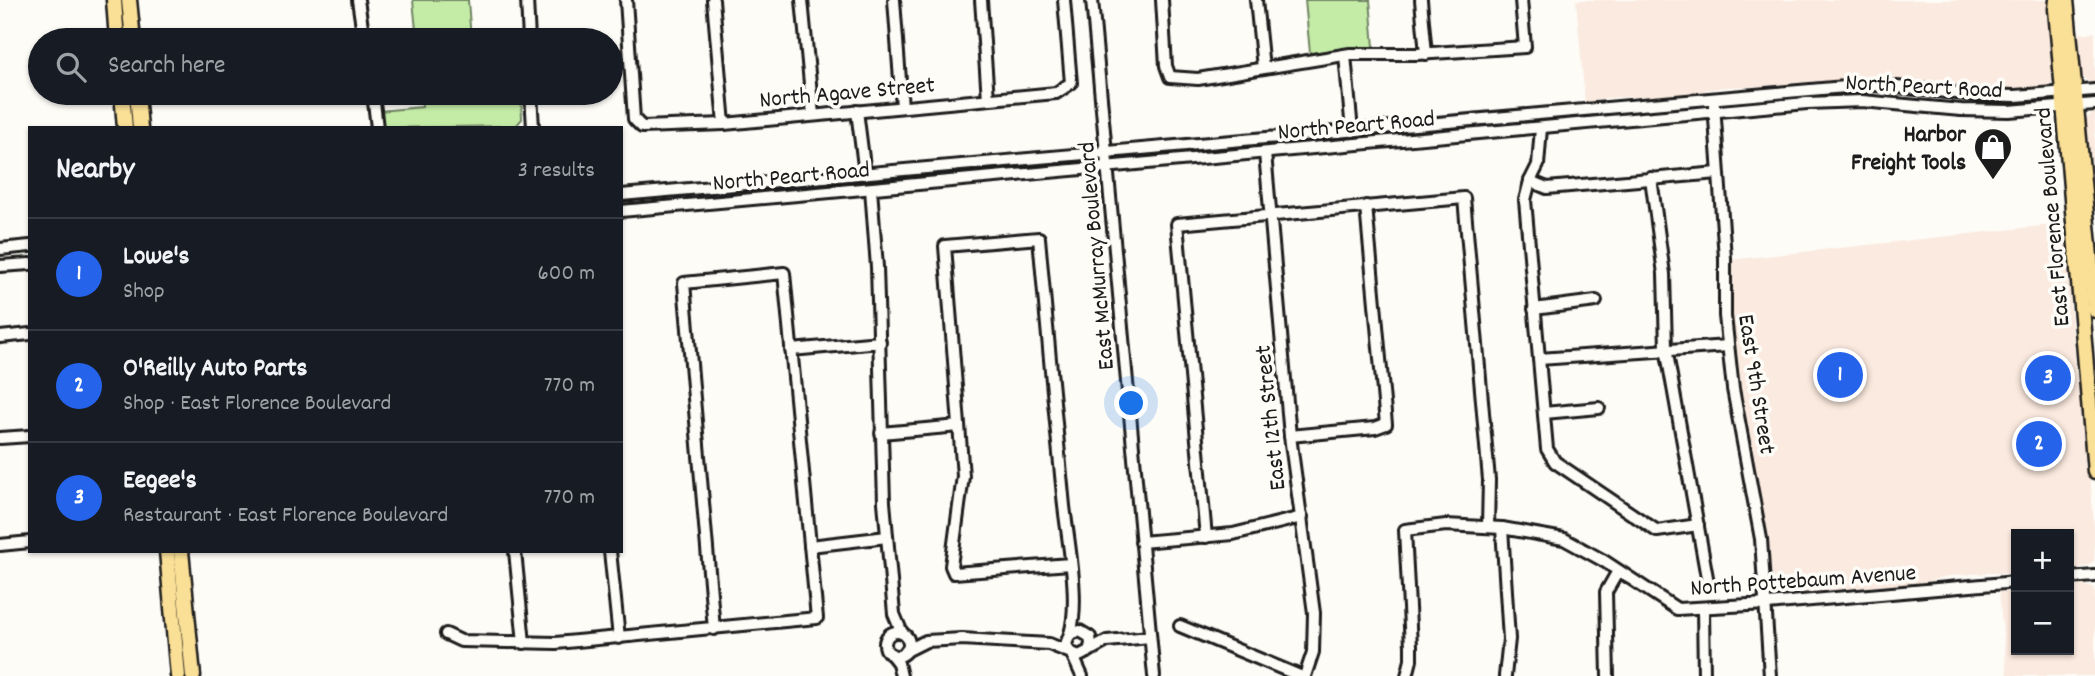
<!DOCTYPE html>
<html lang="en">
<head>
<meta charset="utf-8">
<style>
  body { margin:0; font-family:Dekko,sans-serif; background:#242831; color:#f1f3f6 }
  .controls { position:absolute; right:21px; bottom:21px; display:grid; overflow:hidden; border-radius:0px; box-shadow:0 2px 5px #0004 }
  .controls button { width:63px; height:63px; display:grid; place-items:center; padding:0; border:0; border-bottom:2px solid #363941; background:#171b24; color:#f1f3f6; font:35px sans-serif }
  .you { position:absolute; left:1132px; top:404px; width:24px; height:24px; margin:-18px; border:5px solid #fff; border-radius:50%; background:#1a73e8; box-shadow:0 0 0 10px #1a73e833 }
  .badge { display:grid; place-items:center; width:46px; height:46px; border-radius:50%; background:#2563eb; color:#fff; font-size:23px; font-weight:700 }
  .pin { position:absolute; translate:-50% -50%; border:4px solid #fff; box-shadow:0 2px 7px #0006 }
  .list { margin:0; padding:0; list-style:none }
  h2 { display:flex; justify-content:space-between; align-items:center; height:91px; margin:0; padding:0 28px; font-size:30px }
  h2 small { font-size:23px; font-weight:400; color:#9ea1a6 }
  .list li { display:grid; grid-template-columns:46px 1fr auto; gap:21px; align-items:center; box-sizing:border-box; height:112px; padding:0 28px; border-top:2px solid #363941 }
  .list b { display:block; font-size:26px; white-space:nowrap }
  .list p { margin:0; font-size:23px; white-space:nowrap; color:#9ea1a6 }
  .list em { font-size:23px; font-style:normal; color:#9ea1a6 }
  .icon { flex:none; width:38px; height:38px; fill:none; stroke:currentColor; stroke-width:2; stroke-linecap:round; stroke-linejoin:round }
  .map { position:relative; flex:none; width:2095px; height:676px; overflow:hidden }
  .search { position:absolute; background:#171b24; box-shadow:0 2px 5px #0004; left:28px; top:28px; width:595px; height:77px; display:flex; align-items:center; gap:18px; box-sizing:border-box; padding:0 24px; border-radius:38px; color:#9ea1a6; font-size:26px }
  .panel { position:absolute; background:#171b24; box-shadow:0 2px 5px #0004; left:28px; top:126px; width:595px; height:427px; border-radius:0px }
  .map>svg:first-child { display:block }
  .built { fill:#fbeadf }
  .green { fill:#c4eca7; stroke:#708462; stroke-width:2 }
  .lines { fill:none; stroke-linecap:round; stroke-linejoin:round }
  .minor-casing { stroke:#1c1c1c; stroke-width:16 }
  .major-casing { stroke:#1c1c1c; stroke-width:19 }
  .minor { stroke:#fdfcf7; stroke-width:10 }
  .major { stroke:#fadf96; stroke-width:14 }
  .labels { text-anchor:middle; stroke-width:7; stroke-linejoin:round; paint-order:stroke }
  .street-label { font-size:24px; fill:#1c1c1c; stroke:#fdfcf7 }
  .poi-label { font-size:24px; font-weight:bold; fill:#1c1c1c; stroke:#fdfcf7; text-anchor:end }
</style>
</head>
<body>
<div class="map">
<svg width="2095" height="676" viewBox="0 0 2095 676">
  <rect width="100%" height="100%" fill="#fdfcf7"/>
  <filter id="ink" filterUnits="userSpaceOnUse"><feTurbulence type="fractalNoise" baseFrequency=".0143" numOctaves="2"/><feDisplacementMap in="SourceGraphic" scale="14" xChannelSelector="R" yChannelSelector="G"/><feConvolveMatrix kernelMatrix="1 2 1 2 8 2 1 2 1" color-interpolation-filters="sRGB"/></filter>
  <g filter="url(#ink)">
    <g class="built">
      <path d="M1576,0H2049L2055,72L2053,81L2047,87L2038,89H1977L1920,84L1891,78H1868L1767,86L1724,87L1682,95L1605,98L1585,104Z"/>
      <path d="M2095,32V83L2086,81L2080,74L2077,34Z"/>
      <path d="M2095,111V211L2091,197L2085,129L2088,116Z"/>
      <path d="M2069,223L2074,280L2070,305L2078,387L2087,435L2095,539L2094,562L2089,566L2069,570V534H2016V574L1987,573L1948,576L1925,582L1781,594L1775,592L1772,586L1763,509L1739,391L1730,308L1729,260Z"/>
      <path d="M2085,585L2095,589V676H2007L1999,592L2016,591V650H2069V587Z"/>
    </g>
    <g class="green">
      <path d="M413,0H468L471,40H417Z"/>
      <path d="M1305,0H1370L1374,47L1310,53Z"/>
      <path d="M421,93H476L477,97L521,95L522,119L516,126L380,128L379,111L422,107Z"/>
    </g>
    <g class="lines">
      <defs>
        <g id="minor">
          <path d="M358,0L364,40"/>
          <path d="M527,0L529,40"/>
          <path d="M626,0L634,119L642,127L724,124L1056,93L1071,83L1064,0"/>
          <path d="M713,0L724,124"/>
          <path d="M802,0L813,115"/>
          <path d="M894,0L902,107"/>
          <path d="M981,0L988,99"/>
          <path d="M1092,0L1154,676"/>
          <path d="M1162,0L1166,66L1170,77L1198,79L1350,54H1417L1525,47L1521,0"/>
          <path d="M1256,0L1263,68"/>
          <path d="M1421,0L1426,54"/>
          <path d="M1345,55L1352,131"/>
          <path d="M373,93L377,128"/>
          <path d="M531,93L533,128"/>
          <path d="M1714,105L1725,258V316L1733,389L1761,539L1770,676"/>
          <path d="M857,111L865,174"/>
          <path d="M1541,128L1538,165L1530,181L1525,200L1547,449L1555,462L1657,531L1698,525"/>
          <path d="M1265,153L1290,436L1314,613L1313,652L1305,676"/>
          <path d="M1651,178L1664,274L1666,348L1708,583"/>
          <path d="M1530,181L1547,188L1718,173"/>
          <path d="M871,189L877,267L884,502L894,614L902,633"/>
          <path d="M621,195L1833,88L1876,85L1977,95L2015,96L2095,90"/>
          <path d="M621,211L1807,103L1862,101L1961,110L2009,111L2095,104"/>
          <path d="M0,249L30,246"/>
          <path d="M0,266L30,264"/>
          <path d="M1534,309L1596,301"/>
          <path d="M0,337L30,334"/>
          <path d="M791,350L880,342"/>
          <path d="M1539,359L1728,346"/>
          <path d="M1544,413L1599,408"/>
          <path d="M881,433L959,426"/>
          <path d="M1290,436L1375,428L1386,424L1366,206"/>
          <path d="M0,438L30,436"/>
          <path d="M1502,528L1509,639L1505,676"/>
          <path d="M1206,537L1177,224L1464,198L1489,480L1488,527"/>
          <path d="M1141,542L1233,534L1302,517"/>
          <path d="M0,545L30,542"/>
          <path d="M810,546L887,537"/>
          <path d="M515,551L524,643"/>
          <path d="M610,551L619,638"/>
          <path d="M2069,578L2095,576"/>
          <path d="M1703,608L1704,676"/>
          <path d="M1180,626L1300,676"/>
          <circle cx="897" cy="644" r="12"/>
          <path d="M446,634L461,641L556,643L817,618L784,273L684,283L714,629"/>
          <path d="M1070,634C1080,601 1068,541 1064,506C1055,417 1047,327 1039,238L945,246L963,476L951,566L954,573L1070,564"/>
          <path d="M906,651L926,641L962,639L1049,644L1079,656L1089,651L1091,644L1090,637L1080,631L1070,634L1066,644L1069,651"/>
          <path d="M1089,651L1107,641L1150,637"/>
          <path d="M891,654L898,663L901,676"/>
          <path d="M1072,654L1082,676"/>
          <path d="M1407,676L1411,660V646L1405,530L1446,525L1502,528L1564,539L1604,561L1677,609L1767,604L2016,582"/>
          <path d="M1608,676L1606,592L1618,571"/>
        </g>
        <g id="major">
          <path d="M114,0L117,40"/>
          <path d="M129,0L133,40"/>
          <path d="M2057,0L2056,9L2095,472"/>
          <path d="M2066,0L2095,310"/>
          <path d="M122,93L125,128"/>
          <path d="M137,93L140,128"/>
          <path d="M167,551L178,676"/>
          <path d="M181,551L193,676"/>
        </g>
      </defs>
      <use href="#minor" class="minor-casing"/>
      <use href="#major" class="major-casing"/>
      <use href="#minor" class="minor"/>
      <use href="#major" class="major"/>
    </g>
  </g>
  <defs>
    <symbol id="shop-pin" viewBox="-11 -11 22 30"><path d="M0 17L-7.5 6A9.5 9.5 0 1 1 7.5 6Z" fill="#1c1c1c" stroke="#fdfcf7"/><path d="M-5-2.5h2.3a2.7 3.5 0 0 1 5.4 0H5L5.5 6h-11ZM-1.5-2.5h3a1.5 2.3 0 0 0-3 0Z" fill="#fff"/></symbol>
  </defs>
  <g fill-rule="evenodd">
    <use href="#shop-pin" x="1971" y="125" width="44" height="60"/>
  </g>
  <g class="labels">
    <g class="street-label">
      <text transform="translate(1924 85) rotate(3)" y="8">North Peart Road</text>
      <text transform="translate(847 91) rotate(-5)" y="8">North Agave Street</text>
      <text transform="translate(1356 124) rotate(-5)" y="8">North Peart Road</text>
      <text transform="translate(791 175) rotate(-5)" y="8">North Peart Road</text>
      <text transform="translate(2051 217) rotate(-95)" y="8">East Florence Boulevard</text>
      <text transform="translate(1095 256) rotate(-95)" y="8">East McMurray Boulevard</text>
      <text transform="translate(1758 384) rotate(81)" y="8">East 9th Street</text>
      <text transform="translate(1269 418) rotate(-96)" y="8">East 12th Street</text>
      <text transform="translate(1803 579) rotate(-4)" y="8">North Pottebaum Avenue</text>
    </g>
    <g class="poi-label">
      <text x="1966" y="141">Harbor<tspan x="1966" dy="28">Freight Tools</tspan></text>
    </g>
  </g>
</svg>
<div class="controls">
<button>+</button>
<button>−</button>
</div>
<div class="you"></div>
<div class="pin badge" style="left:1840px;top:375px">1</div>
<div class="pin badge" style="left:2039px;top:444px">2</div>
<div class="pin badge" style="left:2048px;top:378px">3</div>
<div class="search"><svg class="icon" aria-label="search" viewBox="0 0 24 24"><circle cx="10" cy="10" r="6"/><path d="M15 15l6 6"/></svg>Search here</div>
<section class="panel">
<h2>Nearby<small>3 results</small></h2>
<ul class="list">
<li><span class="badge">1</span><div><b>Lowe's</b><p>Shop</p></div><em>600 m</em></li>
<li><span class="badge">2</span><div><b>O'Reilly Auto Parts</b><p>Shop · East Florence Boulevard</p></div><em>770 m</em></li>
<li><span class="badge">3</span><div><b>Eegee's</b><p>Restaurant · East Florence Boulevard</p></div><em>770 m</em></li>
</ul>
</section>
</div>
</body>
</html>
